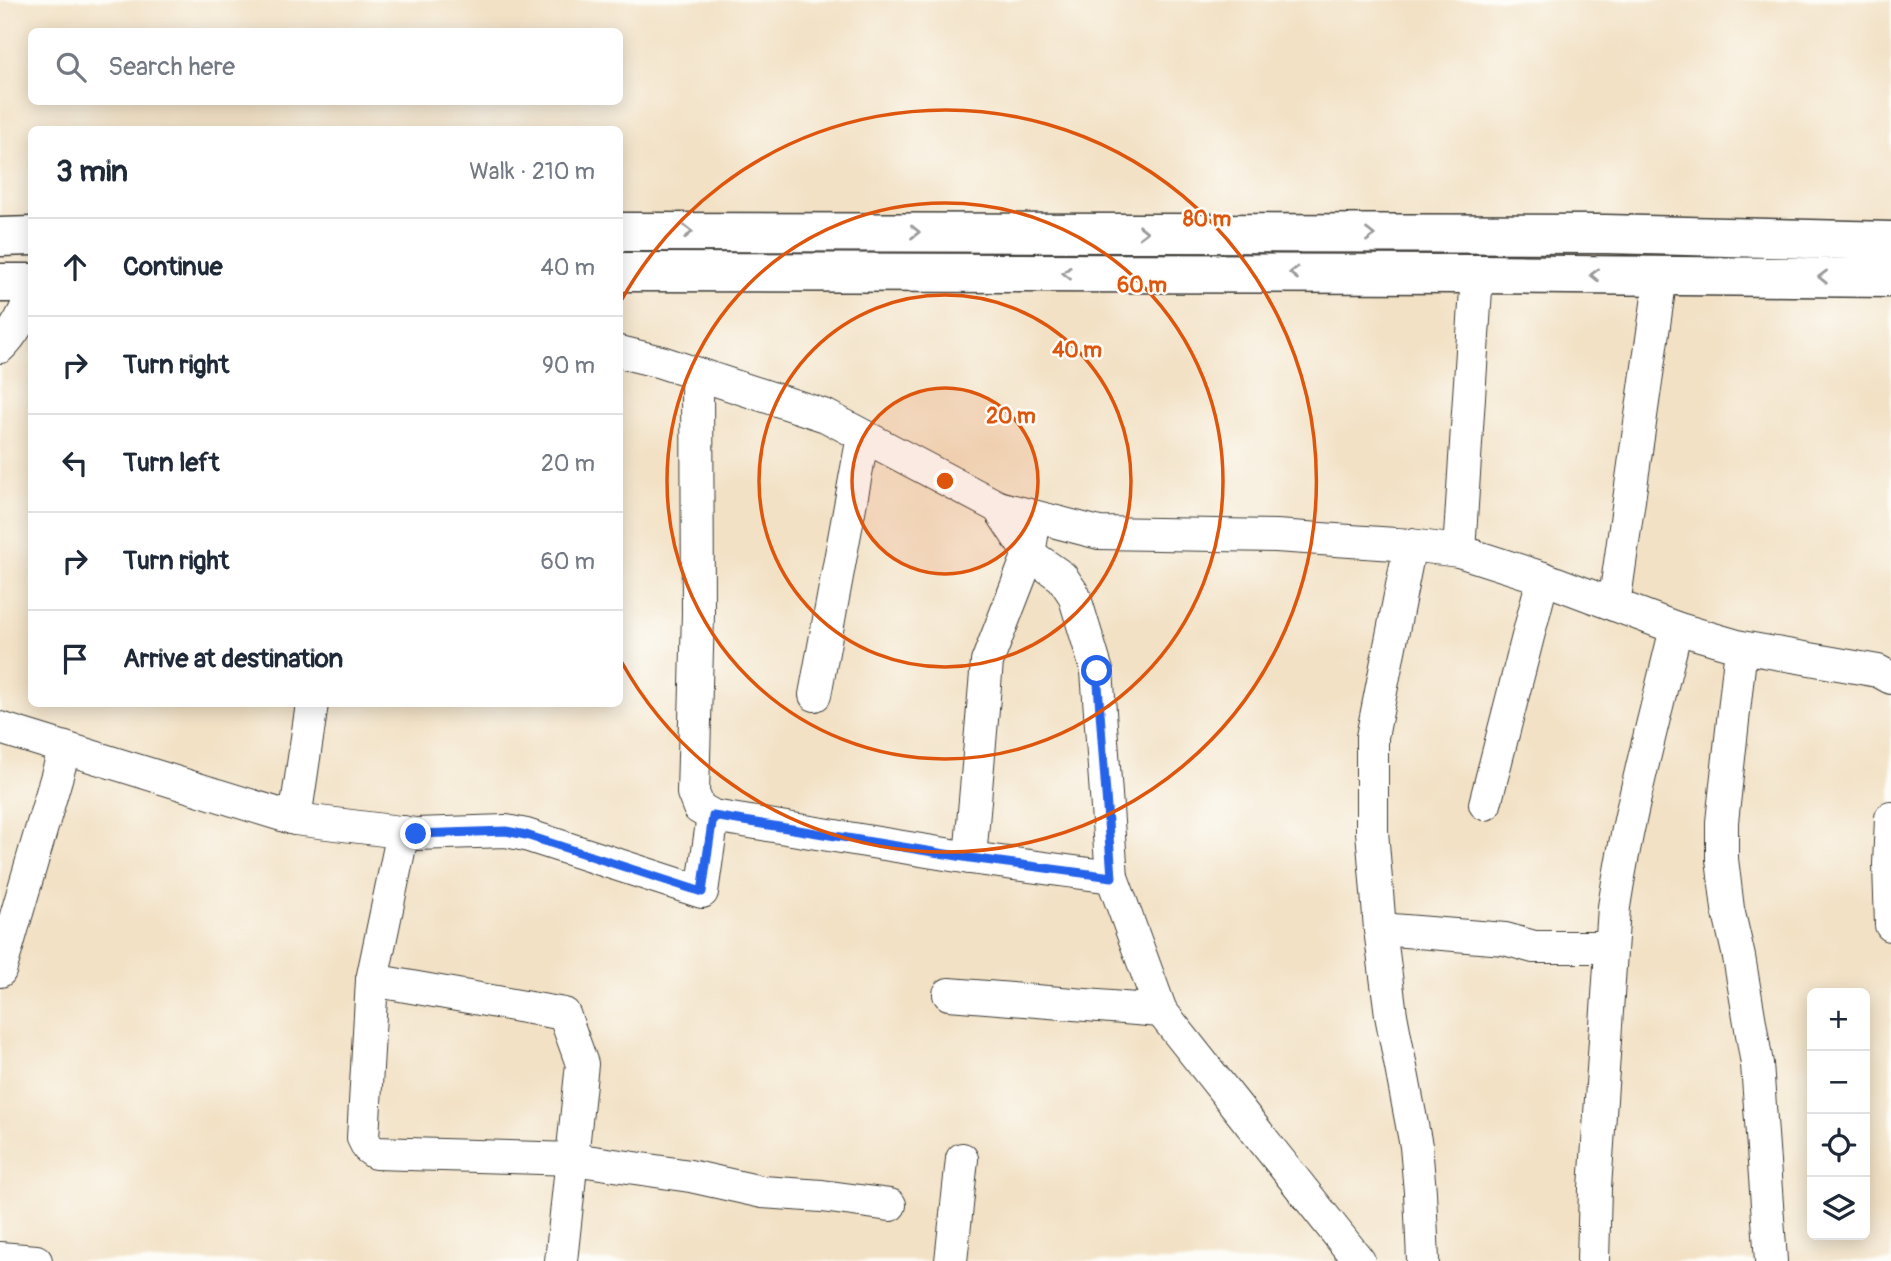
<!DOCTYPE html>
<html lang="en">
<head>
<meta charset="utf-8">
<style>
  body { margin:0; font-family:Pangolin,sans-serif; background:#f2f2f3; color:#1f2937 }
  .controls { position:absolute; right:21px; bottom:21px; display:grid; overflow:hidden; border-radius:10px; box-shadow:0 4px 18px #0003 }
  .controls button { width:63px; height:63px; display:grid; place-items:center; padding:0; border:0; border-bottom:2px solid #e0e1e3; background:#fff; color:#1f2937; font:35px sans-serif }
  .stop { position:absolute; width:21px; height:21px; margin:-16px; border:5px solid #2563eb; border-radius:50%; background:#fff }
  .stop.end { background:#2563eb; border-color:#fff; box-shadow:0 2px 7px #0008 }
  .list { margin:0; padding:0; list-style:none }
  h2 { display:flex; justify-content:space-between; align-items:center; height:91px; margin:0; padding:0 28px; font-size:30px }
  h2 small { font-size:23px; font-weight:400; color:#747a83 }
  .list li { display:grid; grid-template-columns:46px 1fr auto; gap:21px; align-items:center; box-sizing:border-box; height:98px; padding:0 28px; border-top:2px solid #e0e1e3 }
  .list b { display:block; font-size:26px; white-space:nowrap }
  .list em { font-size:23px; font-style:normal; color:#747a83 }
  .icon { flex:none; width:38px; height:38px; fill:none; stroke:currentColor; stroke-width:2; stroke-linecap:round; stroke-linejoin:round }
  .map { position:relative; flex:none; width:1891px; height:1261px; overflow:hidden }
  .search { position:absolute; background:#fff; box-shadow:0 4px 18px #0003; left:28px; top:28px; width:595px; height:77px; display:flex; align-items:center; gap:18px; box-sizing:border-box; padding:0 24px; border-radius:10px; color:#747a83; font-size:26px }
  .panel { position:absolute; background:#fff; box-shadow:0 4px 18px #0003; left:28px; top:126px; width:595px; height:581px; border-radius:10px }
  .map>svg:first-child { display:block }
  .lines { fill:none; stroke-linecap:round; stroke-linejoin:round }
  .street-casing { stroke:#3c3a35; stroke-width:34 }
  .primary-casing { stroke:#3c3a35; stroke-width:41 }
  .street { stroke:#fff; stroke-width:32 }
  .primary { stroke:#fff; stroke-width:38 }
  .oneway { stroke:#999 }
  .route { stroke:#2563eb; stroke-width:9 }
  .ring { fill:none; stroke:#de560d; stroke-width:3.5 }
  .centre { fill:#de560d; stroke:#fdfcf7; stroke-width:3.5 }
  .ring-label { font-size:21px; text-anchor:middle; font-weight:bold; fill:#de560d; stroke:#fdfcf7; stroke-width:5; stroke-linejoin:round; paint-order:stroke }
</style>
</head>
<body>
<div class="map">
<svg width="1891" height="1261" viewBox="0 0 1891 1261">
  <rect width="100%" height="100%" fill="#fdfcf7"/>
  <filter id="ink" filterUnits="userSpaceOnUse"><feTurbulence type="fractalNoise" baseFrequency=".0143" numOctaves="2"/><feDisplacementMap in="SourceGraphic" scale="14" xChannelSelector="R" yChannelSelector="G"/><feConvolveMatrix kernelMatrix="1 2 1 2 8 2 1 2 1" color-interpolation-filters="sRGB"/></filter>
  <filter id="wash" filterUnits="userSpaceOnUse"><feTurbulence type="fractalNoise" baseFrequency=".00686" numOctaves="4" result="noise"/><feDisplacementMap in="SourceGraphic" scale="28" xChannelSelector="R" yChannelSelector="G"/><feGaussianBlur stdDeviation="1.57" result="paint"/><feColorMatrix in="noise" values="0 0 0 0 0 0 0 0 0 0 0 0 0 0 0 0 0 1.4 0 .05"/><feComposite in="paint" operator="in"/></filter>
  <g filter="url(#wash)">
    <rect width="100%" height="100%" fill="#f2e1c5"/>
  </g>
  <g filter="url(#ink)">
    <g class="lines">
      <defs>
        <g id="street">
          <path d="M0,347C16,332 25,313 32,293"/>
          <path d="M620,352L661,362L826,416L998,507L1029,554L1062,577L1074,595L1097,671L1112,877L1161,1011L949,994"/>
          <path d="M697,374L698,613L693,793L699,808L713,816L970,858L1112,877"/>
          <path d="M998,507L1099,533L1276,536L1410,545L1459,551L1543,578L1676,628L1741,647L1878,671L1891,678"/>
          <path d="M1410,545L1372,737V831L1380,929L1391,1015L1416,1146L1420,1192L1423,1261"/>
          <path d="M1459,551L1477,274"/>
          <path d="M1614,605L1661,276"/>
          <path d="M1741,647L1722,822V859L1728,909L1739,957L1757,1064L1771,1261"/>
          <path d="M815,695L863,436"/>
          <path d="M0,728L295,819L312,704"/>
          <path d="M1485,804L1543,578"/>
          <path d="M1891,818L1889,865L1891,925"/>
          <path d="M295,819L416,834L506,831L526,835L702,892L713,816"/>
          <path d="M403,832L372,980L363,1138L368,1148L375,1153L573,1159L690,1176L762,1192L822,1196L890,1205"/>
          <path d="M970,858L987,662L1029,554L1032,536"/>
          <path d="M1380,929L1505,939L1534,947H1610"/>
          <path d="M0,971L65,748"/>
          <path d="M372,980L564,1014L582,1064L561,1261"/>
          <path d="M1161,1011L1359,1261"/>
          <path d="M0,1258L36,1261"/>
          <path d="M951,1261L962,1159"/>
          <path d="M1593,1261L1595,1188L1614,907C1628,813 1654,721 1676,628"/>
        </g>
        <g id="primary">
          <path d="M620,232L1605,234L1891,241"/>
          <path d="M0,237L32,236"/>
          <path d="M620,272L1477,274L1891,278"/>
          <path d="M0,283H32"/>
        </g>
      </defs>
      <use href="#street" class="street-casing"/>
      <use href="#primary" class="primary-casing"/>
      <use href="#street" class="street"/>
      <use href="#primary" class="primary"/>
    </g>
    <defs><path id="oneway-chevron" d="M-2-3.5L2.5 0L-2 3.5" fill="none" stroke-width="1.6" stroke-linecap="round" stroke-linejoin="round" transform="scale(1.75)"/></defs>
    <g class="oneway">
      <use href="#oneway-chevron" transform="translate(688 232)"/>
      <use href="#oneway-chevron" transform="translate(915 232)"/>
      <use href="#oneway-chevron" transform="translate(1143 232) rotate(1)"/>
      <use href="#oneway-chevron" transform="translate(1370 235)"/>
      <use href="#oneway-chevron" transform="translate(1067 273) rotate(-180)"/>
      <use href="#oneway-chevron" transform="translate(1294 273) rotate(-180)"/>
      <use href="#oneway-chevron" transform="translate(1595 275) rotate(-179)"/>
      <use href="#oneway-chevron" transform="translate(1823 277) rotate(-179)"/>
    </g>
  </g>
  <g class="lines" filter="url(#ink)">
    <path class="route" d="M416,834L506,831L526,835L702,892L713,816L970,858L1112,877L1097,671"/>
  </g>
  <circle cx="945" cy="481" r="93" fill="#de560d" fill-opacity=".12"/>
  <g class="ring">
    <circle cx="945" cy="481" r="93"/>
    <circle cx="945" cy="481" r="186"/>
    <circle cx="945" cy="481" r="278"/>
    <path d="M621 301A371 371 0 1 1 621 661"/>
  </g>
  <circle cx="945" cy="481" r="10" class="centre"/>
  <g class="ring-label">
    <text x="1207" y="226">80 m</text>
    <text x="1142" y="292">60 m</text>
    <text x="1077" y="357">40 m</text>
    <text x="1011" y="423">20 m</text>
  </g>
</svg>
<div class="controls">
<button>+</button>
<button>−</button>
<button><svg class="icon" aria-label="locate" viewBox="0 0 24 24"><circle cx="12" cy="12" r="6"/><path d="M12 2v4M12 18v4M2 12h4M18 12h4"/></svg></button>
<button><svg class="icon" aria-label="layers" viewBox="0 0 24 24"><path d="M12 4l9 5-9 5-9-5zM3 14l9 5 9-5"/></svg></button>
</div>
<div class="stop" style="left:1097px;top:671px"></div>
<div class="stop end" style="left:416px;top:834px"></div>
<div class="search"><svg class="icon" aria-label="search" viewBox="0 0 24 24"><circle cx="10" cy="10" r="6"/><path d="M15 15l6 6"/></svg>Search here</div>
<section class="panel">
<h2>3 min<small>Walk · 210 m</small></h2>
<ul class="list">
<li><svg class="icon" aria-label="ahead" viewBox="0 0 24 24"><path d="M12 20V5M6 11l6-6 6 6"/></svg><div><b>Continue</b></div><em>40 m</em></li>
<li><svg class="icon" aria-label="right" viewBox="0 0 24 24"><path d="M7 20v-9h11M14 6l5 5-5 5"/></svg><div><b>Turn right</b></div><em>90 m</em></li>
<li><svg class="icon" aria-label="left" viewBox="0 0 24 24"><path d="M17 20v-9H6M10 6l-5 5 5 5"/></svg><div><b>Turn left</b></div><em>20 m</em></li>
<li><svg class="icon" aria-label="right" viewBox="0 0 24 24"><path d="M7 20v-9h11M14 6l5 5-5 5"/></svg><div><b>Turn right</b></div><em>60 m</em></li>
<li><svg class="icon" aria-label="arrive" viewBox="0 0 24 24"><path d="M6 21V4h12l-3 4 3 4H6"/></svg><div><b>Arrive at destination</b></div></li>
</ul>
</section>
</div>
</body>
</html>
